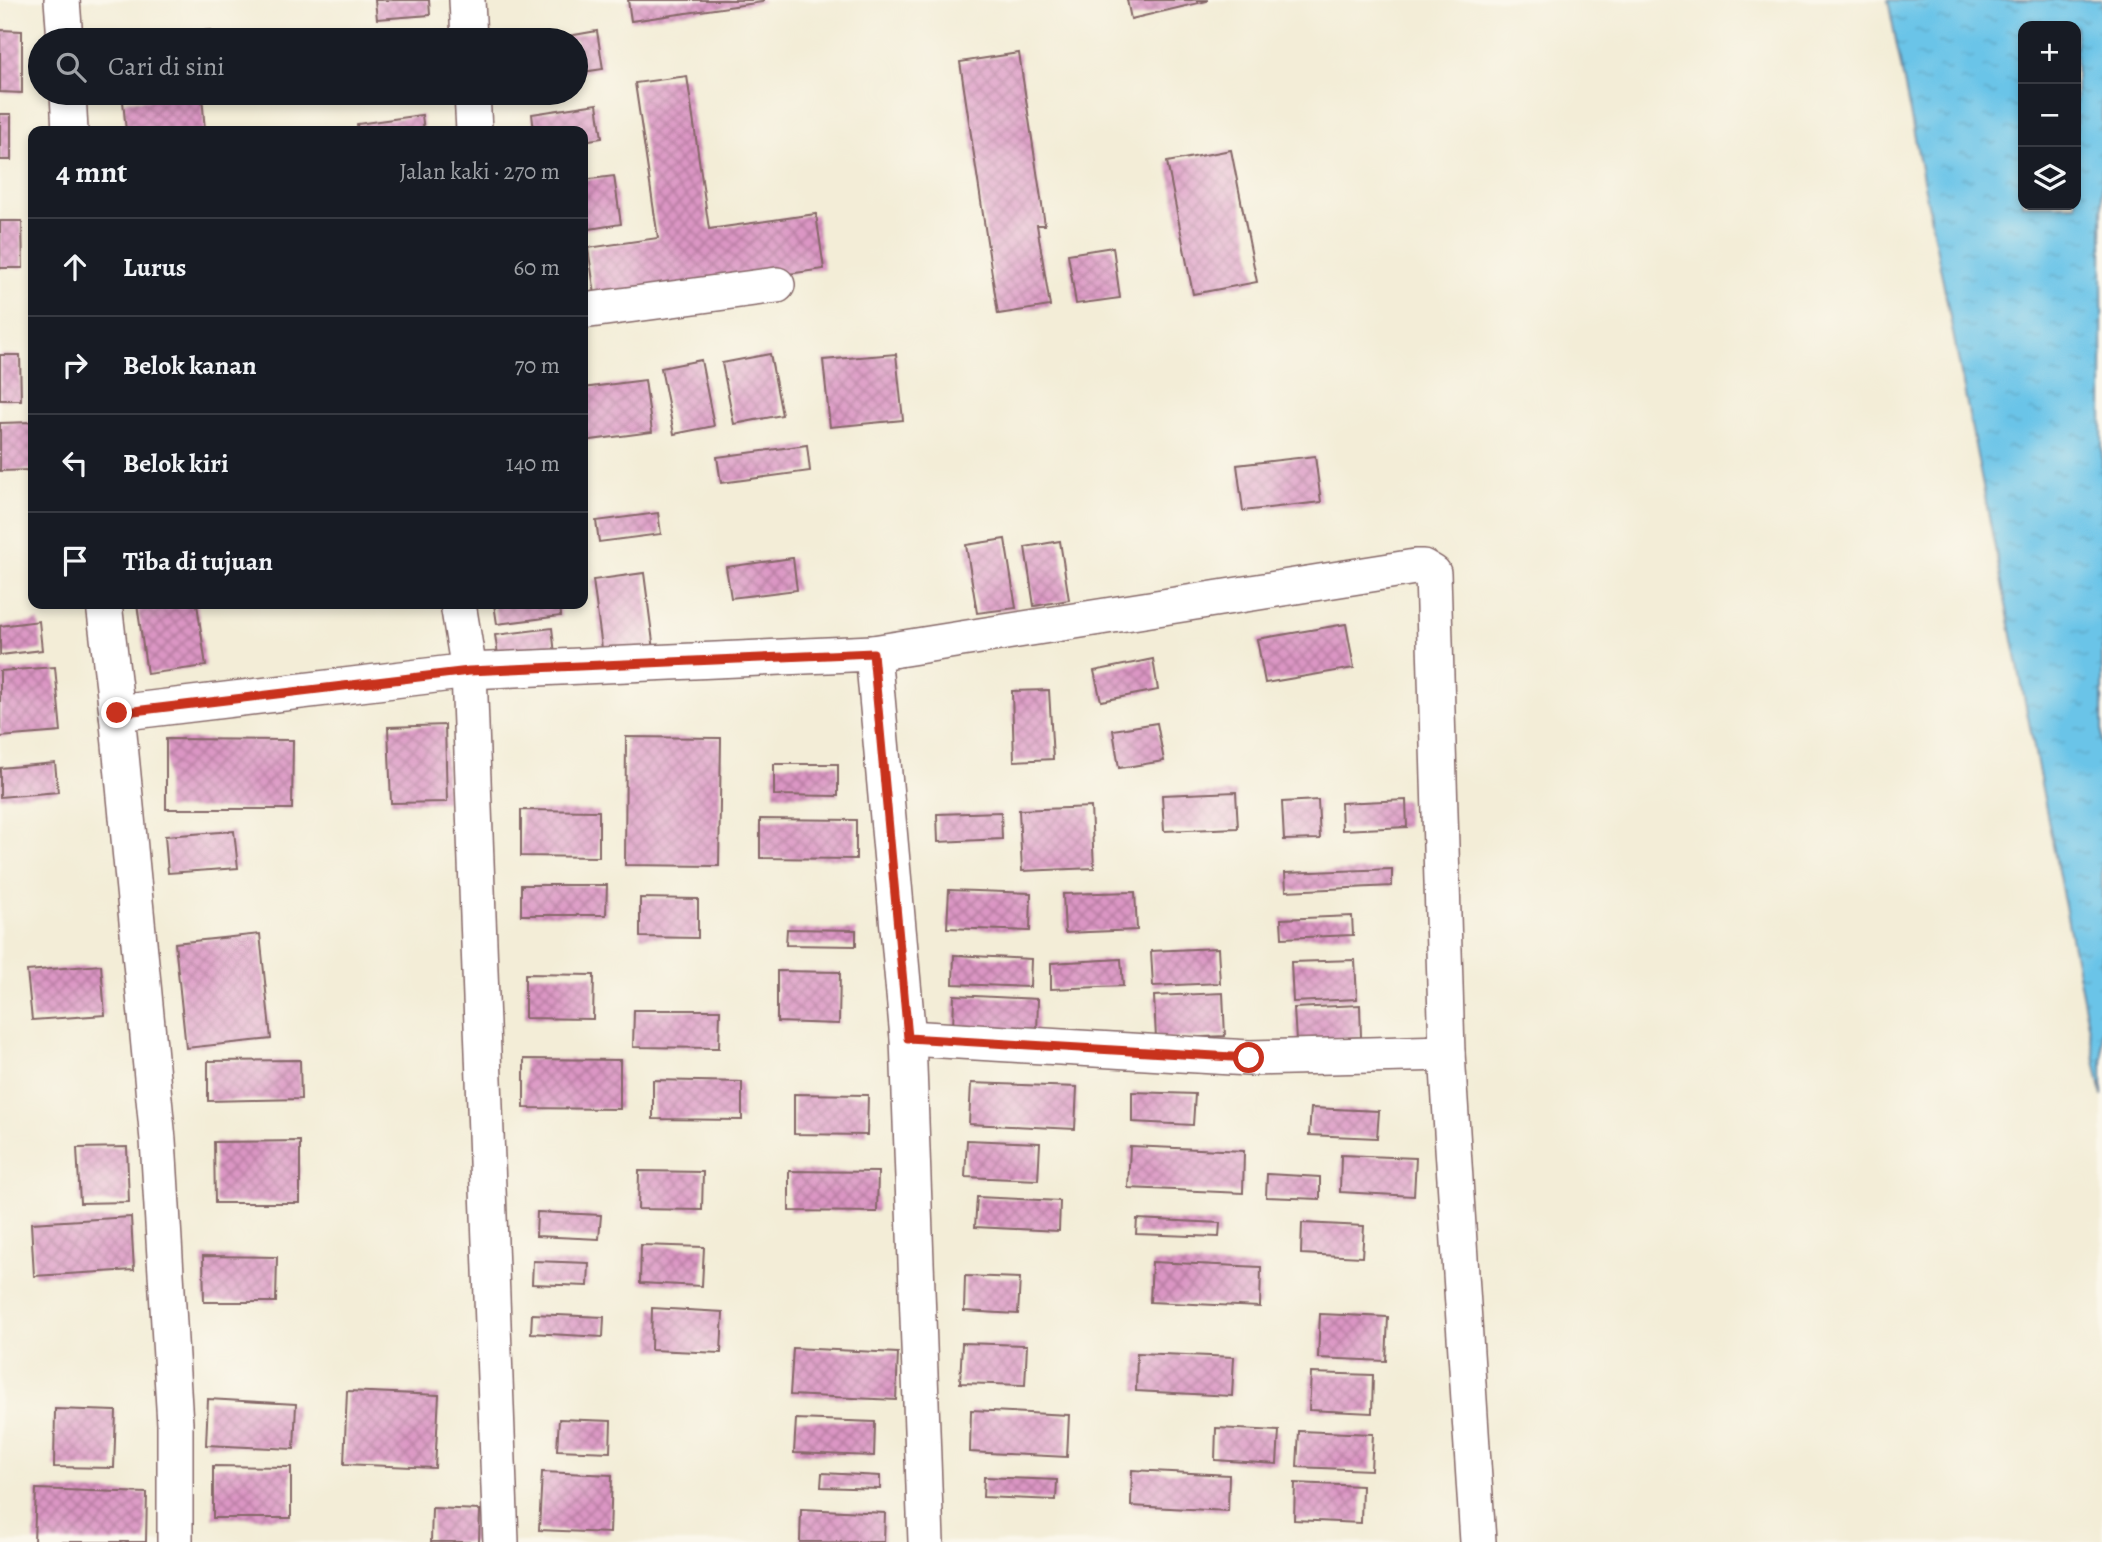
<!DOCTYPE html>
<html lang="id">
<head>
<meta charset="utf-8">
<style>
  body { margin:0; font-family:Alegreya,serif; background:#20242c; color:#f1f3f6 }
  .controls { position:absolute; right:21px; top:21px; display:grid; overflow:hidden; border-radius:14px; box-shadow:0 4px 10px #0003 }
  .controls button { width:63px; height:63px; display:grid; place-items:center; padding:0; border:0; border-bottom:2px solid #363941; background:#171b24; color:#f1f3f6; font:35px sans-serif }
  .stop { position:absolute; width:21px; height:21px; margin:-16px; border:5px solid #c8321e; border-radius:50%; background:#fff }
  .stop.end { background:#c8321e; border-color:#fff; box-shadow:0 2px 7px #0008 }
  .list { margin:0; padding:0; list-style:none }
  h2 { display:flex; justify-content:space-between; align-items:center; height:91px; margin:0; padding:0 28px; font-size:30px }
  h2 small { font-size:23px; font-weight:400; color:#9ea1a6 }
  .list li { display:grid; grid-template-columns:46px 1fr auto; gap:21px; align-items:center; box-sizing:border-box; height:98px; padding:0 28px; border-top:2px solid #363941 }
  .list b { display:block; font-size:26px; white-space:nowrap }
  .list em { font-size:23px; font-style:normal; color:#9ea1a6 }
  .icon { flex:none; width:38px; height:38px; fill:none; stroke:currentColor; stroke-width:2; stroke-linecap:round; stroke-linejoin:round }
  .map { position:relative; flex:none; width:2102px; height:1542px; overflow:hidden }
  .search { position:absolute; background:#171b24; box-shadow:0 4px 10px #0003; left:28px; top:28px; width:560px; height:77px; display:flex; align-items:center; gap:18px; box-sizing:border-box; padding:0 24px; border-radius:38px; color:#9ea1a6; font-size:26px }
  .panel { position:absolute; background:#171b24; box-shadow:0 4px 10px #0003; left:28px; top:126px; width:560px; height:483px; border-radius:14px }
  .map>svg:first-child { display:block }
  .water { fill:url(#water-ripples); stroke:#5a728a; stroke-width:2; fill-rule:evenodd }
  .building { fill:url(#building-cross-hatch) }
  .lines { fill:none; stroke-linecap:round; stroke-linejoin:round }
  .street-casing { stroke:#856767; stroke-width:38 }
  .street { stroke:#fff; stroke-width:35 }
  .route { stroke:#c8321e; stroke-width:9 }
</style>
</head>
<body>
<div class="map">
<svg width="2102" height="1542" viewBox="0 0 2102 1542">
  <defs>
    <pattern id="water-ripples" width="26" height="14" patternUnits="userSpaceOnUse" patternTransform="scale(1.75)"><rect width="26" height="14" fill="#6bc4e8"/><path d="M2 4q2-2 4 0t4 0M15 11q2-2 4 0t4 0" fill="none" stroke="#5ea8c7"/></pattern>
    <pattern id="building-cross-hatch" width="8" height="8" patternUnits="userSpaceOnUse" patternTransform="scale(1.75)"><rect width="8" height="8" fill="#db96c4"/><path d="M0 0l8 8M0 8l8-8" fill="none" stroke="#b47a9f"/></pattern>
  </defs>
  <rect width="100%" height="100%" fill="#fbf7ec"/>
  <filter id="ink" filterUnits="userSpaceOnUse"><feTurbulence type="fractalNoise" baseFrequency=".0143" numOctaves="2"/><feDisplacementMap in="SourceGraphic" scale="14" xChannelSelector="R" yChannelSelector="G"/><feConvolveMatrix kernelMatrix="1 2 1 2 8 2 1 2 1" color-interpolation-filters="sRGB"/></filter>
  <filter id="wash" filterUnits="userSpaceOnUse"><feTurbulence type="fractalNoise" baseFrequency=".00686" numOctaves="4" result="noise"/><feDisplacementMap in="SourceGraphic" scale="28" xChannelSelector="R" yChannelSelector="G"/><feGaussianBlur stdDeviation="1.57" result="paint"/><feColorMatrix in="noise" values="0 0 0 0 0 0 0 0 0 0 0 0 0 0 0 0 0 1.4 0 .05"/><feComposite in="paint" operator="in"/></filter>
  <g filter="url(#wash)">
    <rect width="100%" height="100%" fill="#f3edd7"/>
    <path class="water" d="M1888,0H2102V1096ZM2023,26H2076V205H2023Z"/>
    <g id="blocks">
      <g class="building">
        <path d="M375,0H429L430,15L377,19Z"/>
        <path d="M628,0H763V2L631,21Z"/>
        <path d="M1127,0H1207V1L1131,19Z"/>
        <path d="M0,30L22,31V93L0,92Z"/>
        <path d="M211,30L212,40H129V38Z"/>
        <path d="M439,30L440,40H365L364,36Z"/>
        <path d="M597,31L603,69L576,73V40H546Z"/>
        <path d="M1019,53L1045,225H1037L1050,306L998,314L960,62Z"/>
        <path d="M687,76L709,229L816,214L824,269L596,301L588,248L658,238L635,83Z"/>
        <path d="M202,95L205,131H126L123,101Z"/>
        <path d="M597,104L602,138L583,141V131H534L532,114Z"/>
        <rect x="0" y="114" width="11" height="46"/>
        <path d="M422,115L424,131H358L357,124Z"/>
        <path d="M1231,150L1257,282L1193,294L1167,162Z"/>
        <path d="M614,176L621,224L583,230V180Z"/>
        <path d="M0,221H22L23,268H0Z"/>
        <path d="M1113,247L1120,298L1076,304L1068,254Z"/>
        <path d="M770,354L782,415L734,424L722,363Z"/>
        <path d="M896,354L903,420L830,427L823,360Z"/>
        <path d="M0,355H20L21,400H0Z"/>
        <path d="M701,360L714,426L674,434L661,368Z"/>
        <path d="M645,380L652,432L583,441V388Z"/>
        <path d="M33,422V470L0,471V423Z"/>
        <path d="M807,445L810,471L721,483L717,457Z"/>
        <path d="M1315,456L1321,502L1243,511L1237,465Z"/>
        <path d="M658,513L661,534L599,542L596,521Z"/>
        <path d="M1005,539L1016,608L977,613L966,545Z"/>
        <path d="M1060,541L1069,600L1034,606L1025,547Z"/>
        <path d="M793,558L797,590L731,598L726,567Z"/>
        <path d="M644,573L654,650L603,656L593,580Z"/>
        <path d="M137,604H197L206,666L147,674Z"/>
        <path d="M494,604H560L561,616L497,624Z"/>
        <path d="M39,621L42,650L0,655V626Z"/>
        <path d="M1346,624L1354,668L1265,683L1257,639Z"/>
        <path d="M552,628L555,654L499,661L495,635Z"/>
        <path d="M1153,659L1158,690L1101,701L1094,671Z"/>
        <path d="M55,667L61,732L0,737V671Z"/>
        <path d="M1049,690L1053,759L1014,761L1012,691Z"/>
        <path d="M1157,723L1164,761L1119,768L1113,730Z"/>
        <path d="M445,725L447,802L391,803L388,727Z"/>
        <path d="M626,737L721,738L719,866L625,865Z"/>
        <path d="M166,739L293,740L292,809H166Z"/>
        <path d="M55,763L58,792L0,797V768Z"/>
        <path d="M774,764H838V796L774,795Z"/>
        <path d="M1236,792L1238,828L1164,831L1162,795Z"/>
        <path d="M1318,800L1320,839L1284,840L1282,802Z"/>
        <path d="M1406,800L1407,827L1342,830L1341,803Z"/>
        <path d="M1091,807L1094,868L1022,871L1019,810Z"/>
        <path d="M521,810L599,811V857L521,856Z"/>
        <path d="M1001,812L1002,839L938,842L937,814Z"/>
        <path d="M760,819L856,820V859L760,858Z"/>
        <path d="M234,831L238,868L168,873L165,836Z"/>
        <path d="M1392,869V886L1286,891L1285,873Z"/>
        <path d="M521,885H607L606,915H521Z"/>
        <path d="M949,890L1031,893L1030,931L947,928Z"/>
        <path d="M1135,892L1137,930L1065,933L1063,894Z"/>
        <path d="M640,898L698,899V938L640,937Z"/>
        <path d="M1352,916L1353,935L1282,938L1281,919Z"/>
        <path d="M787,929L856,930V946L786,945Z"/>
        <path d="M260,934L271,1039L186,1048L175,943Z"/>
        <path d="M1218,948L1220,983L1153,986L1151,951Z"/>
        <path d="M954,955L1031,959L1030,987L953,984Z"/>
        <path d="M1121,959L1123,986L1051,989V963Z"/>
        <path d="M1355,960L1357,999L1293,1002L1291,962Z"/>
        <path d="M101,965L105,1015L32,1020L27,971Z"/>
        <path d="M777,971L840,972L839,1024L777,1022Z"/>
        <path d="M525,974L594,975L593,1019L525,1018Z"/>
        <path d="M1223,993L1225,1036L1156,1039L1154,996Z"/>
        <path d="M954,995L1038,999L1037,1034L953,1031Z"/>
        <path d="M1360,1005L1361,1037L1296,1041L1294,1008Z"/>
        <path d="M634,1010H720L719,1048L633,1047Z"/>
        <path d="M524,1059L620,1060V1109L524,1108Z"/>
        <path d="M300,1060L301,1099L208,1101V1061Z"/>
        <path d="M653,1080L742,1082V1120L653,1119Z"/>
        <path d="M971,1083L1077,1087L1075,1129L969,1124Z"/>
        <path d="M1132,1092L1195,1094L1193,1125L1132,1122Z"/>
        <path d="M794,1094L868,1095L867,1135L794,1134Z"/>
        <path d="M1311,1108L1379,1111L1377,1138L1309,1135Z"/>
        <path d="M967,1140L1040,1143L1038,1180L965,1177Z"/>
        <path d="M300,1141V1203H215L214,1142Z"/>
        <path d="M1130,1146L1244,1151L1243,1193L1128,1188Z"/>
        <path d="M127,1147L129,1202L80,1203L77,1148Z"/>
        <path d="M1341,1155L1416,1158L1414,1196L1340,1192Z"/>
        <path d="M639,1171L703,1172L702,1210L638,1209Z"/>
        <path d="M789,1171L878,1172L877,1212L789,1211Z"/>
        <path d="M1267,1174L1320,1177V1199L1266,1197Z"/>
        <path d="M977,1197L1060,1201L1059,1231L975,1227Z"/>
        <path d="M537,1212L601,1215L599,1239L536,1236Z"/>
        <path d="M131,1217L134,1270L34,1276L31,1223Z"/>
        <path d="M1137,1219L1220,1223L1219,1237L1136,1234Z"/>
        <path d="M1302,1223L1364,1226L1362,1257L1301,1254Z"/>
        <path d="M641,1245L704,1247L702,1286L640,1283Z"/>
        <path d="M203,1256L277,1257L276,1302H204Z"/>
        <path d="M533,1261L589,1263L588,1286L532,1284Z"/>
        <path d="M1152,1262L1261,1267L1260,1307L1150,1302Z"/>
        <path d="M965,1276L1020,1278L1018,1314L964,1311Z"/>
        <path d="M652,1308L723,1312L721,1353L651,1350Z"/>
        <path d="M532,1314L604,1317L603,1337L531,1333Z"/>
        <path d="M1320,1314L1388,1317L1386,1361L1318,1358Z"/>
        <path d="M962,1343L1027,1345L1025,1385L960,1383Z"/>
        <path d="M793,1348L898,1353L896,1400L790,1395Z"/>
        <path d="M1137,1353L1234,1357L1232,1396L1136,1391Z"/>
        <path d="M1311,1373L1373,1375L1372,1413L1309,1410Z"/>
        <path d="M347,1391L439,1395L435,1468L344,1464Z"/>
        <path d="M208,1399L296,1404L294,1449L206,1445Z"/>
        <path d="M55,1409L116,1411L114,1468L54,1467Z"/>
        <path d="M971,1410L1069,1415L1067,1457L970,1452Z"/>
        <path d="M559,1419L611,1421L610,1452L557,1450Z"/>
        <path d="M796,1419L875,1422L874,1456L794,1453Z"/>
        <path d="M1216,1428L1279,1431L1277,1464L1215,1460Z"/>
        <path d="M1299,1431L1373,1434L1371,1470L1297,1467Z"/>
        <path d="M213,1466L291,1467V1518H213Z"/>
        <path d="M1132,1470L1229,1475L1228,1511L1131,1506Z"/>
        <path d="M542,1472L612,1475L610,1533L539,1530Z"/>
        <path d="M822,1473L880,1476V1489L821,1487Z"/>
        <path d="M984,1477L1057,1480L1056,1500L983,1497Z"/>
        <path d="M1295,1483L1362,1486L1361,1523L1294,1520Z"/>
        <path d="M36,1489L147,1493L146,1542H34Z"/>
        <path d="M432,1508L480,1510L479,1542H431Z"/>
        <path d="M801,1509L885,1513L884,1542H800Z"/>
      </g>
    </g>
  </g>
  <g filter="url(#ink)">
    <use href="#blocks" fill-opacity="0" stroke="#856767" stroke-width="2"/>
    <g class="lines">
      <defs>
        <g id="street">
          <path d="M62,0L65,40"/>
          <path d="M467,0L469,40"/>
          <path d="M68,93L70,131"/>
          <path d="M472,93L474,131"/>
          <path d="M583,311L777,285"/>
          <path d="M104,604L117,713L158,1140L175,1424V1542"/>
          <path d="M458,604L469,671L501,1542"/>
          <path d="M873,653L1415,567H1423L1433,573L1447,1053L1478,1542"/>
          <path d="M117,713L469,671L873,653L908,1038L926,1542"/>
          <path d="M908,1038L1249,1058L1447,1053"/>
        </g>
      </defs>
      <use href="#street" class="street-casing"/>
      <use href="#street" class="street"/>
    </g>
  </g>
  <g class="lines" filter="url(#ink)">
    <path class="route" d="M117,713L469,671L873,653L908,1038L1249,1058"/>
  </g>
</svg>
<div class="controls">
<button>+</button>
<button>−</button>
<button><svg class="icon" aria-label="layers" viewBox="0 0 24 24"><path d="M12 4l9 5-9 5-9-5zM3 14l9 5 9-5"/></svg></button>
</div>
<div class="stop" style="left:1249px;top:1058px"></div>
<div class="stop end" style="left:117px;top:713px"></div>
<div class="search"><svg class="icon" aria-label="search" viewBox="0 0 24 24"><circle cx="10" cy="10" r="6"/><path d="M15 15l6 6"/></svg>Cari di sini</div>
<section class="panel">
<h2>4 mnt<small>Jalan kaki · 270 m</small></h2>
<ul class="list">
<li><svg class="icon" aria-label="ahead" viewBox="0 0 24 24"><path d="M12 20V5M6 11l6-6 6 6"/></svg><div><b>Lurus</b></div><em>60 m</em></li>
<li><svg class="icon" aria-label="right" viewBox="0 0 24 24"><path d="M7 20v-9h11M14 6l5 5-5 5"/></svg><div><b>Belok kanan</b></div><em>70 m</em></li>
<li><svg class="icon" aria-label="left" viewBox="0 0 24 24"><path d="M17 20v-9H6M10 6l-5 5 5 5"/></svg><div><b>Belok kiri</b></div><em>140 m</em></li>
<li><svg class="icon" aria-label="arrive" viewBox="0 0 24 24"><path d="M6 21V4h12l-3 4 3 4H6"/></svg><div><b>Tiba di tujuan</b></div></li>
</ul>
</section>
</div>
</body>
</html>
